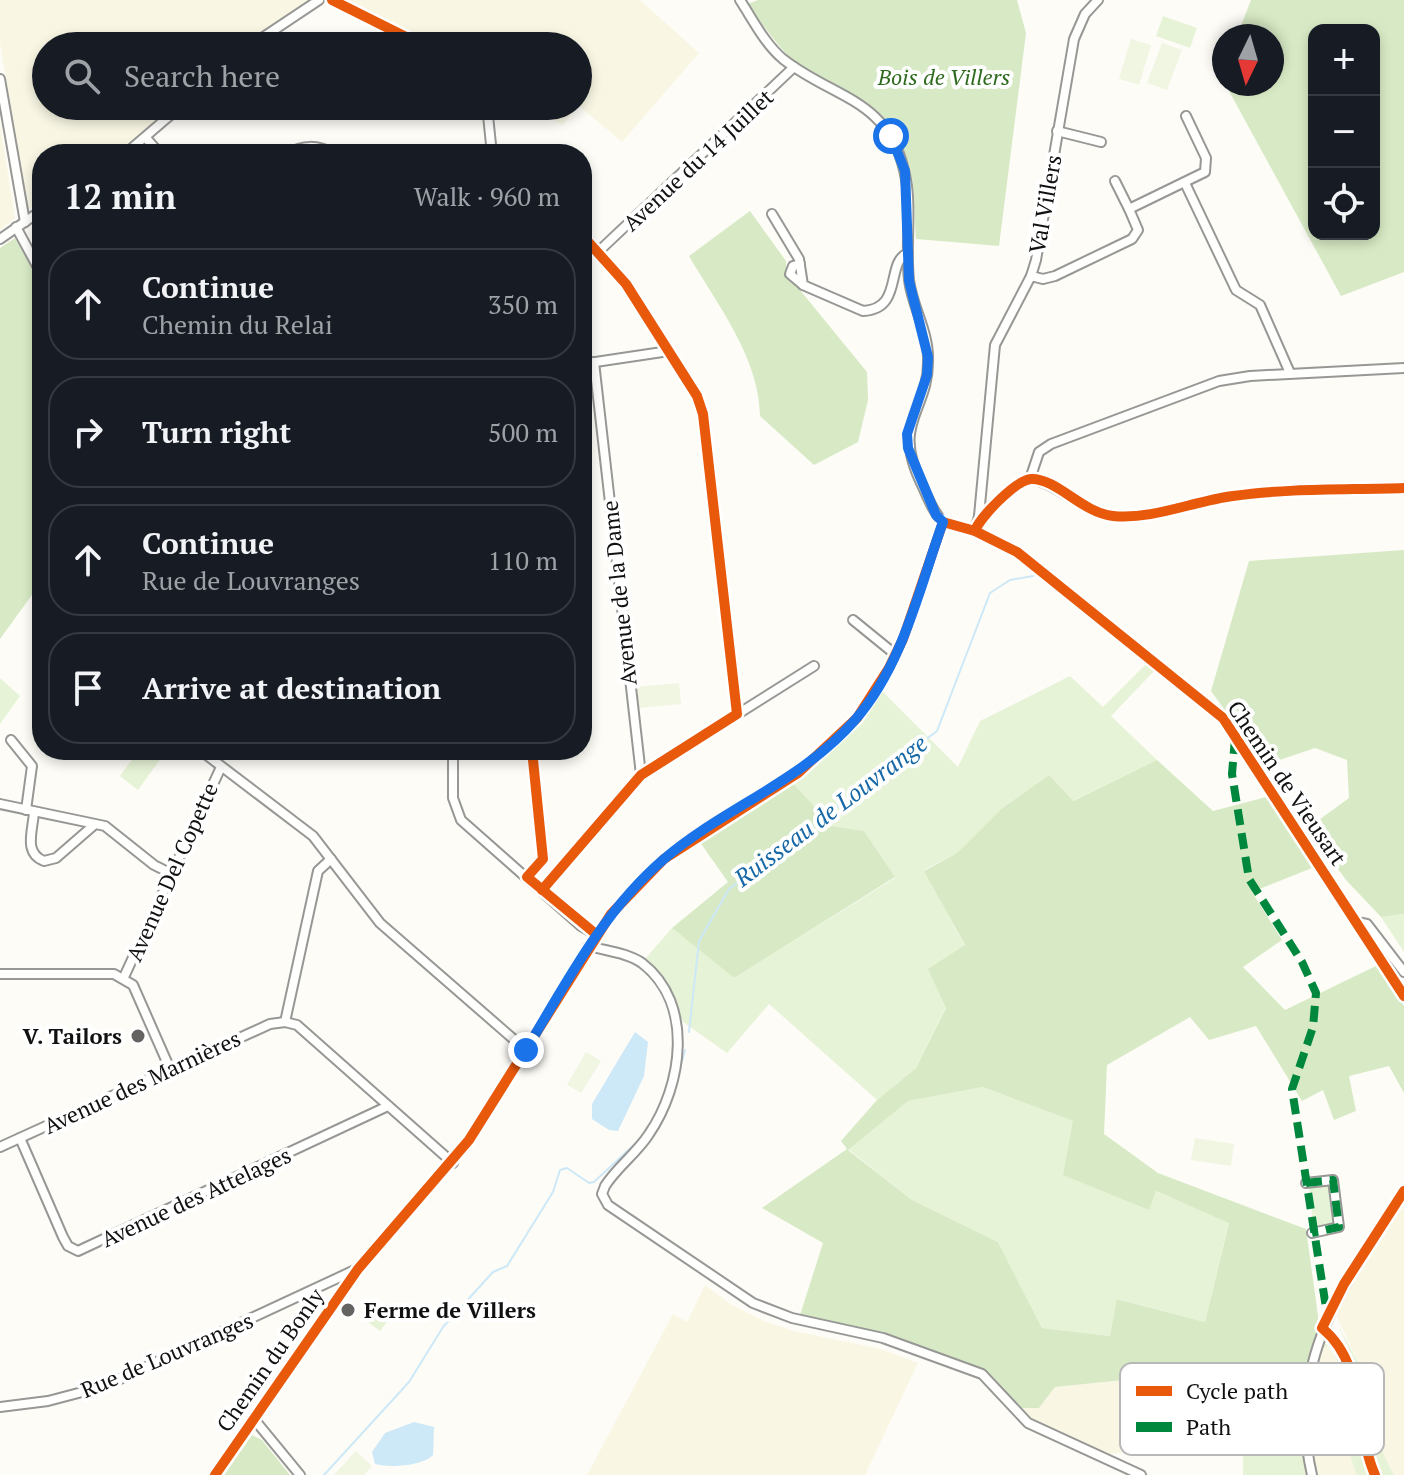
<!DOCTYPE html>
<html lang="en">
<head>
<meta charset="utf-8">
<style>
  body { margin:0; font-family:"PT Serif",serif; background:#242831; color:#f1f3f6 }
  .controls { position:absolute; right:24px; top:24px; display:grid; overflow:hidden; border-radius:16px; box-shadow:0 4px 12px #0003 }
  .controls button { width:72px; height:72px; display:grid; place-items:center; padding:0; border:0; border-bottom:2px solid #363941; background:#171b24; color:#f1f3f6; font:40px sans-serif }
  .compass { position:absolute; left:1212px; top:24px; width:72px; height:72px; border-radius:50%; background:#171b24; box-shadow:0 4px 12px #0003; rotate:185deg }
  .stop { position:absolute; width:24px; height:24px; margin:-18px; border:6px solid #1a73e8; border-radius:50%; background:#fff }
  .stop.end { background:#1a73e8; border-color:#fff; box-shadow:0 2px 8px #0008 }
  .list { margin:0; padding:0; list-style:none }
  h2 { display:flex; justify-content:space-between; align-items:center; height:104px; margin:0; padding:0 32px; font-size:34px }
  h2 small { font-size:26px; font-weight:400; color:#9ea1a6 }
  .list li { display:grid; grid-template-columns:52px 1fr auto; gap:24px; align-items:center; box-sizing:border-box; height:112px; margin:0 16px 16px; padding:0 16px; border:2px solid #363941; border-radius:32px }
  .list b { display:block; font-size:30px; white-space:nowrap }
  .list p { margin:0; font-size:26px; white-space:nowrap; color:#9ea1a6 }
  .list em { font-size:26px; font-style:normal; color:#9ea1a6 }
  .icon { flex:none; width:44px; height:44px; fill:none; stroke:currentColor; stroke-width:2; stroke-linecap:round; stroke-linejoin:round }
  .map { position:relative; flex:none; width:1404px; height:1475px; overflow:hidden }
  .search { position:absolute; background:#171b24; box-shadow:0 4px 12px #0003; left:32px; top:32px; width:560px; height:88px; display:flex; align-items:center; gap:20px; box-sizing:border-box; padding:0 28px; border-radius:44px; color:#9ea1a6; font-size:30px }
  .panel { position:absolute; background:#171b24; box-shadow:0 4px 12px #0003; left:32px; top:144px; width:560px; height:616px; border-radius:32px }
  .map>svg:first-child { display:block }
  .farmland { fill:#f9f7e4 }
  .green { fill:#e7f3d7 }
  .forest { fill:#d8eac5; fill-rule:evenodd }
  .pitch { fill:#f0f6e1 }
  .water { fill:#cde8f7 }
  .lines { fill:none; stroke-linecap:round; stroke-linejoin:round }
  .stream { stroke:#cde8f7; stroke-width:2 }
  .minor-casing { stroke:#979795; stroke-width:12 }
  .minor { stroke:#fffffe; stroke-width:8 }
  .quiet { stroke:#00873e; stroke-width:8; stroke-dasharray:16 8; stroke-linecap:butt }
  .cycleway-casing { stroke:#fff; stroke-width:15 }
  .cycleway { stroke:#e8590c; stroke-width:10 }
  .route { stroke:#1a73e8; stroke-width:10 }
  .poi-dot { fill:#646362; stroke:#fff; stroke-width:3 }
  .labels { text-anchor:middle; stroke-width:8; stroke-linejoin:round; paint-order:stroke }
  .park-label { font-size:22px; font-style:italic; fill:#2f6b1f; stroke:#fff }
  .street-label { font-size:22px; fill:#111; stroke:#fff }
  .poi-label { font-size:22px; font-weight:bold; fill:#111; stroke:#fff; text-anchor:end }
  .water-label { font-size:24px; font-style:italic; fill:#1768a6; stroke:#fff }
  .key { fill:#fff; stroke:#b8b8b8; stroke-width:2 }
  .key-label { font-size:22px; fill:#111 }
</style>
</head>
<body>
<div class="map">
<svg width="1404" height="1475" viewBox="0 0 1404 1475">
  <rect width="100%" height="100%" fill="#fdfcf7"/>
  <g class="farmland">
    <path d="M0,0H312L243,46H46V106H175L115,154H42V201L27,210L0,43Z"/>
    <path d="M339,0H640L699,53L622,142L579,106L562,125L531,106H578V46H430Z"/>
    <path d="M0,123L15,218L0,230Z"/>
    <path d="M1404,1202V1475H1394L1384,1455L1362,1370L1336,1315L1369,1254Z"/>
    <path d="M705,1285L732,1305L764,1321L794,1331L881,1349L918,1363L865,1475H587L673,1314L687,1322Z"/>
    <path d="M1327,1346L1340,1363L1345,1385L1348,1448L1357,1475H1315L1310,1428L1312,1382L1319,1350Z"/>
    <path d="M1242,1368L1243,1445L1190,1441L1105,1455L1025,1418L1021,1408H1039L1055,1387Z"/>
  </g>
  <g class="green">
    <path d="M1163,16L1197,28L1190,48L1156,36Z"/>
    <path d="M1148,662L1156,669L1111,716L1157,760L1072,801L1049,775L1001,809L957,853L924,870L965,946L946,1007L916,1068L877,1100L769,1004L727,1053L683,1022L665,984L645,959L672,928L734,978L895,878L864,831L832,826L793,783L863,721L882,691L958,767L980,721L1070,676L1103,707Z"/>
    <path d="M0,678L20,696L0,724Z"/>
    <path d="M139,750H167L138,790L120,776Z"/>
    <path d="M1404,914V952L1381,917Z"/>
    <path d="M983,1087L1073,1121L1149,1209L1155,1191L1229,1222L1205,1322L1118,1299L1110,1336L1042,1328L998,1242L912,1200L848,1149L908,1101Z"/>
    <path d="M1332,1183L1337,1224L1314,1229L1309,1186Z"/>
    <path d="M371,1304L389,1319L380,1331L361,1317Z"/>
    <path d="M1336,1321L1362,1370L1384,1455L1394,1475H1382L1370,1440L1358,1368Z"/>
    <path d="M1325,1344C1352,1348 1357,1449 1368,1475H1357C1339,1434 1354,1389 1332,1350L1328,1346L1319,1350Z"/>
    <path d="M1243,1445H1303L1306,1475H1243Z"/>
  </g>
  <g class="forest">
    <path d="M758,0H1017L1026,33L999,246L916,239C914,216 916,187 909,165C889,100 851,101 804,69C780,52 765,27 748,4Z"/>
    <path d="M1251,0H1404V272L1341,296L1229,91L1228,84H1272V36H1237ZM1374,30V234H1314V30Z"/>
    <path d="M750,211L786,261V273L867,372L868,400L858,442L814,465L760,416C759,357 718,306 689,256Z"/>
    <path d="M15,238L42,286V581L0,639V248Z"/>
    <path d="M1404,550V914L1381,917L1346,880L1308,828L1349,798L1347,760L1315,748L1265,765L1211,691L1249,561Z"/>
    <path d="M1157,760L1213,811L1270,796L1317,866L1252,892L1282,940L1243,967L1285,1010L1378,965L1404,1006V1093L1389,1066L1349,1076L1356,1111L1334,1120L1323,1090L1302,1101L1256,1026L1209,1040L1190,1017L1107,1065L1104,1134L1158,1173L1306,1229L1319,1323L1308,1369L1242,1368L1055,1387L1039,1408H1021L987,1375L898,1341L800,1315L823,1243L762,1208L847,1149L841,1141L877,1100L916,1068L946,1008L928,969L965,945L924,871L957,853L1001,809L1049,775L1073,801ZM983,1087L1073,1121L1063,1175L1149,1210L1156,1191L1229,1223L1205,1322L1117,1299L1110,1336L1042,1328L998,1242L912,1200L848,1150L908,1101Z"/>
    <path d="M793,783L832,826L864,831L895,877L734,978L672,928L728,882L697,838Z"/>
    <path d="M252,1435L262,1440L290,1475H224Z"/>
  </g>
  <g class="pitch">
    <path d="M1131,39L1151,45L1139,85L1119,79Z"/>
    <path d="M1162,43L1182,50L1167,90L1147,83Z"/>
    <path d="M679,683L681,704L639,708L637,687Z"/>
    <path d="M586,1052L601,1061L581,1093L567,1085Z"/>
    <path d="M1195,1138L1234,1144L1231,1166L1191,1160Z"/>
    <path d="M356,1451L372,1466L364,1475H334Z"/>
  </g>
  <g class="water">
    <path d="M635,1032L648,1042L644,1076L618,1131L609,1130L592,1119V1104Z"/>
    <path d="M414,1422L434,1427L433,1455C422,1466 391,1468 375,1464L372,1452L385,1433Z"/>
  </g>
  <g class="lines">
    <g class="stream">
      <path d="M689,1032L699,941L729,889L937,731L990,593L1010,580L1033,576"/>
      <path d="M674,1091L685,1050"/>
      <path d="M324,1475L409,1382L443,1327L493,1272L507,1266L553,1192L560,1170L567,1168L589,1183L594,1182L639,1140"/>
    </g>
    <defs>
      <g id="minor">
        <path d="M332,0L424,46"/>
        <path d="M740,0C753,20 765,44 783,59C832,98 887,98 904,170C913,205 905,244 909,280C912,306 928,330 928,357C930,413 890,420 922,485C928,498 933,512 943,522"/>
        <path d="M250,46L319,0"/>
        <path d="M0,79L25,222"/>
        <path d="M487,106L492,154"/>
        <path d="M1057,131L1101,142"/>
        <path d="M146,138L160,154"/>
        <path d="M125,154L181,106"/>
        <path d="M286,154C303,145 317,144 334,154"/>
        <path d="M1115,181L1129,209"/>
        <path d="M1185,183L1236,290L1260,305L1290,373"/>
        <path d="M772,214L799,259L803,285L863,311C904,309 885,262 908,253"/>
        <path d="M16,227L42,275"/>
        <path d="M582,235L626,284L697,396L703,414L737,714"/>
        <path d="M0,239L42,210"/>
        <path d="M599,251L794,67"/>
        <path d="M800,264L793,266L790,274L803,285"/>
        <path d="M1031,276L1043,279L1055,276L1132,239L1138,230L1129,209L1205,172L1206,158L1186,116"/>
        <path d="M594,362L641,775"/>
        <path d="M582,364L669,351"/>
        <path d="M1030,479L1039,452L1051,444L1219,381L1250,376L1404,368"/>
        <path d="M1030,479C1061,484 1080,512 1112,516C1151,521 1194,501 1233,496C1288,488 1348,490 1404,488"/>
        <path d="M979,516L1020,482L1030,479"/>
        <path d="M943,522L975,531L1017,552L1223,718L1404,996"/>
        <path d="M975,531L979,516L995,345L1031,276L1036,260L1074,39L1085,14L1098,0"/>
        <path d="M853,620L896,655"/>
        <path d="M11,740L32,766L26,810"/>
        <path d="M200,750L313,836L380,923L526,1050"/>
        <path d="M453,750V798L461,820L581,926L597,935"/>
        <path d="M0,804L105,826L154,865L170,873"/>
        <path d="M34,812C33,830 23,853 44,861L56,858L94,825"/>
        <path d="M527,877L543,859L532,750"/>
        <path d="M542,890L641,775L814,666"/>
        <path d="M1357,922L1367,924L1404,972"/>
        <path d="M589,946C606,951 628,953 642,963C695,1004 682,1086 649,1134C637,1153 617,1167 605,1186L602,1194L608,1205L753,1303L792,1318L883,1338L982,1374L1028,1423L1141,1475"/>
        <path d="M0,974H114L133,985L170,1069"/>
        <path d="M124,977L221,767"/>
        <path d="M285,1022L318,871L331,859"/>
        <path d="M20,1138L63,1237L68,1246L78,1251L388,1106"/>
        <path d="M0,1147L270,1024L285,1022L297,1025L453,1163"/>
        <path d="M1306,1183L1333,1180L1339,1227L1312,1233"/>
        <path d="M1322,1328C1366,1364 1354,1427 1375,1475"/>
        <path d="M0,1407L48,1401L105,1386L357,1269"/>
        <path d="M254,1419L300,1475"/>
        <path d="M215,1475L358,1269L469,1140L611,914L664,859L798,773L857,718L889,668L903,639L943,522"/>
        <path d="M1312,1475C1285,1360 1346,1281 1404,1191"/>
      </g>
    </defs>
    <use href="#minor" class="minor-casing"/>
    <use href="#minor" class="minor"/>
    <g class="quiet">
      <path d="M1235,738L1232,774L1249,879L1302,962L1316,993L1313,1027L1292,1089L1327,1314"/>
      <path d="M1306,1183L1333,1180L1339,1227L1312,1233"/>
    </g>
    <defs>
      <g id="cycleway">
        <path d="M332,0L424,46"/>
        <path d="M975,531C979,518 1016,480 1031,479C1057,478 1082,513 1113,516C1152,520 1194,501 1233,496C1289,488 1348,490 1404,488"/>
        <path d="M532,750L543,859L527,877L597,935"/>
        <path d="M542,890L641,775L737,714L703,414L697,396L626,284L582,235"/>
        <path d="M215,1475L358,1269L469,1140L611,914L664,859L798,773L857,718L889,668L903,639L943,522L975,531L1017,552L1223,718L1404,996"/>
        <path d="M1375,1475C1354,1427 1366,1364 1322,1328L1344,1284L1404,1191"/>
      </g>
    </defs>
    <use href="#cycleway" class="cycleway-casing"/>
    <use href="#cycleway" class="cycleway"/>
  </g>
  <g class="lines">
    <path class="route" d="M526,1050C566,983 604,910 664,859C725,807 801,782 855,720C903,665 919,589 943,522L936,515L908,448L907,434L927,375L928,357L909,281L905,171L891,136"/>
  </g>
  <g class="poi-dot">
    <circle cx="138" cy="1036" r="8"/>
    <circle cx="348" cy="1310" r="8"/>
  </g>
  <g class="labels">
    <g class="park-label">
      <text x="944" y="85">Bois de Villers</text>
    </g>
    <g class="street-label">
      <text transform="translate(698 160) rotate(-43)" y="8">Avenue du 14 Juillet</text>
      <text transform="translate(1045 204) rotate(-80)" y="8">Val Villers</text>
      <text transform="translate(619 593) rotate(-96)" y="8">Avenue de la Dame</text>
      <text transform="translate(1287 783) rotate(56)" y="8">Chemin de Vieusart</text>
      <text transform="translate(172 872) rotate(-66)" y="8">Avenue Del Copette</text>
      <text transform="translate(142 1082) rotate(-25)" y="8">Avenue des Marnières</text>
      <text transform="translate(196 1197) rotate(-25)" y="8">Avenue des Attelages</text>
      <text transform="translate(167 1355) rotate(-23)" y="8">Rue de Louvranges</text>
      <text transform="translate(270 1360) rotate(-55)" y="8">Chemin du Bonly</text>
    </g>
    <g class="poi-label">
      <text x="122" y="1044">V. Tailors</text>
      <text x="364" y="1318" text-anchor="start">Ferme de Villers</text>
    </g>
    <g class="water-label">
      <text transform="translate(831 811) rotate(-37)" y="8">Ruisseau de Louvrange</text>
    </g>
  </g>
  <rect x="1120" y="1363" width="264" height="92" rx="12" class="key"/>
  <rect x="1136" y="1386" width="36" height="10" fill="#e8590c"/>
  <rect x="1136" y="1422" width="36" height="10" fill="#00873e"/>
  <g class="key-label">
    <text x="1186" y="1399">Cycle path</text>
    <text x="1186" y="1435">Path</text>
  </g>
</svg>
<div class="controls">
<button>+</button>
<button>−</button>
<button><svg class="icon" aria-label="locate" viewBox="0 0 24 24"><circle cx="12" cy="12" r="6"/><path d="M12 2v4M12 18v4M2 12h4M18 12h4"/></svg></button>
</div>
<svg class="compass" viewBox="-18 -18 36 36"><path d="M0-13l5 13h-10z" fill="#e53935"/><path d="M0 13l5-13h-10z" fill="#9ea1a6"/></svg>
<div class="stop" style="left:891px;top:136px"></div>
<div class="stop end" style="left:526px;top:1050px"></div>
<div class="search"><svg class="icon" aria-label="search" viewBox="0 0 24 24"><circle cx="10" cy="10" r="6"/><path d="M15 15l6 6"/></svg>Search here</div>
<section class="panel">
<h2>12 min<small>Walk · 960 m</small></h2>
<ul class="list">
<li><svg class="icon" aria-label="ahead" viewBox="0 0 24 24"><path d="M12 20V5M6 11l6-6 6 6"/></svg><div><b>Continue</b><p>Chemin du Relai</p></div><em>350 m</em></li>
<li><svg class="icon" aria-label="right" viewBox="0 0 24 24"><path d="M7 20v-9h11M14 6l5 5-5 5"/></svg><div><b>Turn right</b></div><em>500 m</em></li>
<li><svg class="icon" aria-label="ahead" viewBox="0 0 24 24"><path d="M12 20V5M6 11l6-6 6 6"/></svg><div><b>Continue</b><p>Rue de Louvranges</p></div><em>110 m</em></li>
<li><svg class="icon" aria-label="arrive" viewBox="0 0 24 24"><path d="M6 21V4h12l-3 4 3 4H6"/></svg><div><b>Arrive at destination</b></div></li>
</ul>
</section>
</div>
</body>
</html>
